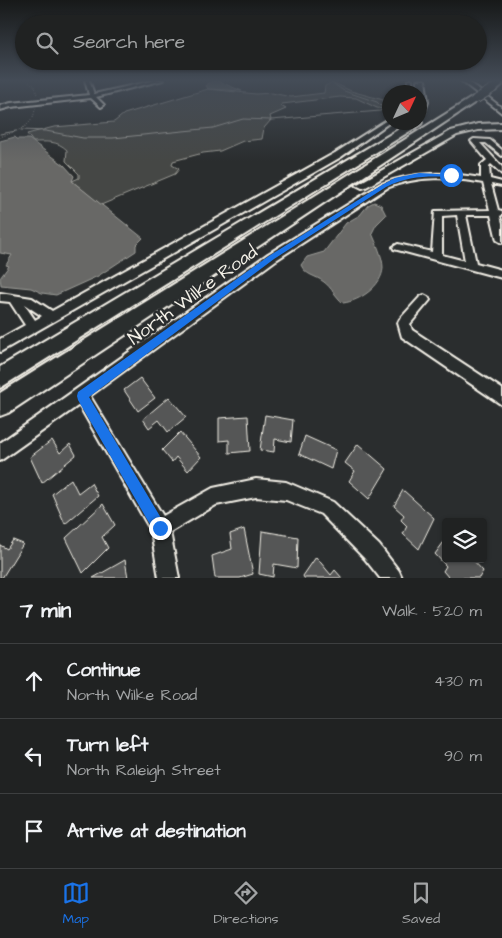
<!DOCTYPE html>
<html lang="en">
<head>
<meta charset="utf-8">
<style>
  body { margin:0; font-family:"Architects Daughter",sans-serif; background:#2d2f2f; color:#f1f3f6 }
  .controls { position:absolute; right:15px; bottom:15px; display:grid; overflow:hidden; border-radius:5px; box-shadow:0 1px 4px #0004 }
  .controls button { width:45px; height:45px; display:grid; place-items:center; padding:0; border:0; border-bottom:1px solid #3d3f40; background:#202222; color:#f1f3f6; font:25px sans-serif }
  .compass { position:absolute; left:382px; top:85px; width:45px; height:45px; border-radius:50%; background:#202222; box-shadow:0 1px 4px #0004; rotate:46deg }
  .stop { position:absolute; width:15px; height:15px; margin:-11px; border:4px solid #1a73e8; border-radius:50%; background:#fff }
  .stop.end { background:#1a73e8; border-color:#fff; box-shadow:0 1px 5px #0008 }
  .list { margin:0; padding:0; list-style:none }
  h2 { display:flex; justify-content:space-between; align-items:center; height:65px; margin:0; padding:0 20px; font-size:21px }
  h2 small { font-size:16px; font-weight:400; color:#a2a4a5 }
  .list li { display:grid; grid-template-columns:32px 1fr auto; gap:15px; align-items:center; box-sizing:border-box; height:75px; padding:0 20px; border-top:1px solid #3d3f40 }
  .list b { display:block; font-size:19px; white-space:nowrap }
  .list p { margin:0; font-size:16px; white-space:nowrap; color:#a2a4a5 }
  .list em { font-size:16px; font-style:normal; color:#a2a4a5 }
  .icon { flex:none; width:28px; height:28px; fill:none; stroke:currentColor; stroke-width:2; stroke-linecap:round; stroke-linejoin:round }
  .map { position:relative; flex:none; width:502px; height:578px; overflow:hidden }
  .search { position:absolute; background:#202222; box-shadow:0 1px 4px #0004; left:15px; right:15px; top:15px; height:55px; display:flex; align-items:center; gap:12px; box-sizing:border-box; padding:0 18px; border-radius:28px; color:#a2a4a5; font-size:19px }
  .sheet { height:290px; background:#202222 }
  nav { display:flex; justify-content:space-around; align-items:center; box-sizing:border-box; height:70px; border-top:1px solid #3d3f40; background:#202222; font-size:14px; color:#a2a4a5 }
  nav a { display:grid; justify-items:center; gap:2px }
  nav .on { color:#1a73e8 }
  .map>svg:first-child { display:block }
  .green { fill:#444645; stroke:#9c9c96 }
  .water { fill:#676866; stroke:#9f9f9a }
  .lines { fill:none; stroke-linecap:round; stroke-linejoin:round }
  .stream { stroke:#9f9f9a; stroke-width:1 }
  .building { fill:#555756; stroke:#f4f1e8 }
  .minor-casing { stroke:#f4f1e8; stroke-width:4 }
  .major-casing { stroke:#f4f1e8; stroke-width:4 }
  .highway-casing { stroke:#f4f1e8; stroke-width:4 }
  .path { stroke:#f4f1e8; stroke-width:1; stroke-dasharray:0.5 2; stroke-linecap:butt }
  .minor { fill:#2a2d2e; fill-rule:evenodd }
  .major { fill:#2a2d2e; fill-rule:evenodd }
  .highway { fill:#2a2d2e; fill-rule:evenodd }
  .highway-bridge-casing { stroke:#f4f1e8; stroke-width:10; stroke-linecap:butt }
  .highway-bridge { stroke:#2a2d2e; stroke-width:8 }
  .route { fill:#1a73e8 }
  .labels { text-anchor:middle; stroke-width:5; stroke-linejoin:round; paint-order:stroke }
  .street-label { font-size:19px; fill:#f4f1e8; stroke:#2a2d2e }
</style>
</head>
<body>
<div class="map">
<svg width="502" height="578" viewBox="0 0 502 578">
  <rect width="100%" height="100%" fill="#2a2d2e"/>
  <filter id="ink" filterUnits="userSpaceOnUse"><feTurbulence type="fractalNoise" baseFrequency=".02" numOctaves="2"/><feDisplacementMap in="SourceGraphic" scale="10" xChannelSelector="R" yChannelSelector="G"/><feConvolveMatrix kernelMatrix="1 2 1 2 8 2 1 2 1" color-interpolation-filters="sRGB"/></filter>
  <g filter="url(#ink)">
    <path class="green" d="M332,82L351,91L387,101L389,102V106L384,109L377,108L356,98L340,97L282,104L281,106L286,109L270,116L271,120L264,128L262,139L243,141L220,151L203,153L173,161L172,165L179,169L175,174L101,205L72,181L79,178V174L66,161L67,150C57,140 46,142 33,142L27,134L54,127L114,122L124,114L208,89L256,94L272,93L291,97L324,93L325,86Z"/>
    <g class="water">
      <path d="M212,81H218L242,91L208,89L206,85Z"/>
      <path d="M15,137L17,139H29L64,165L74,176L72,181L143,238L136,245V251L98,276L56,295L42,293L31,288L1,285L0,278L9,266L6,265L12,255L0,253V141Z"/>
      <path d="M374,202L381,205L386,215L376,225L372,233C376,243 383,257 383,268C382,286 360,301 343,303C336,297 331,287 324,282C315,275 306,276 301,265L307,257L324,252L346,223L360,215L368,205Z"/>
    </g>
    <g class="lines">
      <g class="stream">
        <path d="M328,80L344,91L377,102L384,109"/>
        <path d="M21,130L46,131L83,138H113L213,128L243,119L271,120L380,111L384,109"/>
        <path d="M0,134L16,131"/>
      </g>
    </g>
    <g class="building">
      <path d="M140,378L155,398L138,411L124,390Z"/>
      <path d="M169,397L186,417L168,432L159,420L149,428L143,419Z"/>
      <path d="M265,415L293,420L291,442L275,439L274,452L260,450Z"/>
      <path d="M248,416L250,451L229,453V440L219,441V418Z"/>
      <path d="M180,432L201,457L188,471L176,457L172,462L162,450Z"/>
      <path d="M305,436L336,450L331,469L299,454Z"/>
      <path d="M52,440L60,453L70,444L76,455L42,483L30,457Z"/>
      <path d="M358,444L387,469L369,499L349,481L355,471L345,463Z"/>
      <path d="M71,479L78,493L91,483L98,496L65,524L52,494Z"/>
      <path d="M403,490L434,518L419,549L403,534L407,526L401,520L404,515L394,506Z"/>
      <path d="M103,504L115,525L102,537L108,548L83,573L66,538Z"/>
      <path d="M244,529L253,574L240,578H215L212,556L232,549L230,534Z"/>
      <path d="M262,531L298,537L297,568L274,564L273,577L259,574Z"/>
      <path d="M446,539V559H472L483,571L479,578H449L443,571L446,566L435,554Z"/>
      <path d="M13,540L23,544L2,578H0V545L7,549Z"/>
      <path d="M316,557L331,575L335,570L342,578H304L303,576Z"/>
      <path d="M125,560L128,578H93Z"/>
    </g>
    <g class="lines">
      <defs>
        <g id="minor">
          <path d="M85,80H89L94,94L156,80H163L96,97L104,105L101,107L91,98L11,107L0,110V106L11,103L89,95Z"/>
          <path d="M408,80H412L413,92H408Z"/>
          <path d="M390,118V122L341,157L0,352V339L25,325L10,302L0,301V293L32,298L52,311L335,153ZM24,304L42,316L35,320Z"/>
          <path d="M474,139L490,140L502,150V156L486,143H480L502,167V174L491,164L489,166L490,179L502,182V186L491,184L498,210L502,211V215L500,216L502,223V243L497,240L491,215H466L476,263L502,270V278L394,249L393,247L398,244L432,252L435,211L490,210L483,183C449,177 419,175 387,188L276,260L90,396L163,516L213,488L256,479L286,482L333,502L379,545L399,571L402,578H380L365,559L321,514L286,500L256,497L216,505L170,532L179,578H159L151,531L79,405L0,461V443L268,254L381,184C415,171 446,172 481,178V165L487,160L471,141ZM457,215L465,261L442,255V216Z"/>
          <path d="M424,295L428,297L430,300L410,324L412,330L502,389V405L402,337L398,323L400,319L420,297Z"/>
        </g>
        <path id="major" d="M460,80H466L502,108V113Z"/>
        <g id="highway">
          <path d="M417,80H425L428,102L424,113L420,116Z"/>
          <path d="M499,80H502V85L495,91H489V87Z"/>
          <path d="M473,97L480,99L8,413L0,416V393Z"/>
          <path d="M420,120L422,122L421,124L0,388V367L411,122H420Z"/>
          <path d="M502,123V129L478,130L457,135L366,187L362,188L356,185L451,131L478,124Z"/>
        </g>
      </defs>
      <use href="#minor" class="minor-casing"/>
      <use href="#major" class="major-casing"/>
      <use href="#highway" class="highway-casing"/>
      <g class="path">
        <path d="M27,80L35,86L37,95"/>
        <path d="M0,137C16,131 33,128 35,109"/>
      </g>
      <use href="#minor" class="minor"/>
      <use href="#major" class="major"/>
      <use href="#highway" class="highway"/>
      <defs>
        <path id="highway-bridge" d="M476,99L492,89"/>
      </defs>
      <use href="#highway-bridge" class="highway-bridge-casing"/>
      <use href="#highway-bridge" class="highway-bridge"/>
    </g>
  </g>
  <linearGradient id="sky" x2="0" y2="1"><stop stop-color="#171919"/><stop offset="0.5" stop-color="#444c57"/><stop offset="1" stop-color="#444c57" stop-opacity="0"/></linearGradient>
  <rect width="502" height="161" fill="url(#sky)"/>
  <path class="route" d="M419,173L454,175L451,177C427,176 408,176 386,187L274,259L89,397L164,523L166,528L164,533L160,535L155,533L78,400L77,396L78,392L269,256L382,185L395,178Z"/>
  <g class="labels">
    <g class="street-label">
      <text transform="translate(192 294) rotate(-36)" y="7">North Wilke Road</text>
    </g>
  </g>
</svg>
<div class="controls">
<button><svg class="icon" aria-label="layers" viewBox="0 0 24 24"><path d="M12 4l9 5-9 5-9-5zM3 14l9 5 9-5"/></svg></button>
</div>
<svg class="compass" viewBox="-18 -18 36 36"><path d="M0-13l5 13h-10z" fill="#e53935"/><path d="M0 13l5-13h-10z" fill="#a2a4a5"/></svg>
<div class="stop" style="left:451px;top:175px"></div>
<div class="stop end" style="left:160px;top:528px"></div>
<div class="search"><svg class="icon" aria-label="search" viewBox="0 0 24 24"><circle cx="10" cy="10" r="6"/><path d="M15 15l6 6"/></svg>Search here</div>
</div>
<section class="sheet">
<h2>7 min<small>Walk · 520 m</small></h2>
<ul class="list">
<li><svg class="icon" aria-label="ahead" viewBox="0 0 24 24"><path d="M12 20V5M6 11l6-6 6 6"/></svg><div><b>Continue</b><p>North Wilke Road</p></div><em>430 m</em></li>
<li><svg class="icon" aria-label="left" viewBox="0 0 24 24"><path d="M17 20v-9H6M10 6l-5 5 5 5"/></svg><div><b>Turn left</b><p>North Raleigh Street</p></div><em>90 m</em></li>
<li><svg class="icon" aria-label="arrive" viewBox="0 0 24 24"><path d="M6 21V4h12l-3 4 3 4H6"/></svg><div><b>Arrive at destination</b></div></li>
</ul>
</section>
<nav>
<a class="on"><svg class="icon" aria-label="map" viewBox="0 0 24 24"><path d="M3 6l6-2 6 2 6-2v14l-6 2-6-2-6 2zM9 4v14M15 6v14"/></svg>Map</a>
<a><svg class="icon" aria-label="directions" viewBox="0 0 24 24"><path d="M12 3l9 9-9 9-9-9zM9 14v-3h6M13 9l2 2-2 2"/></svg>Directions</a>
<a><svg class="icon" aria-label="saved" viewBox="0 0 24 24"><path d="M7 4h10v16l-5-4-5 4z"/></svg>Saved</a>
</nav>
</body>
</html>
